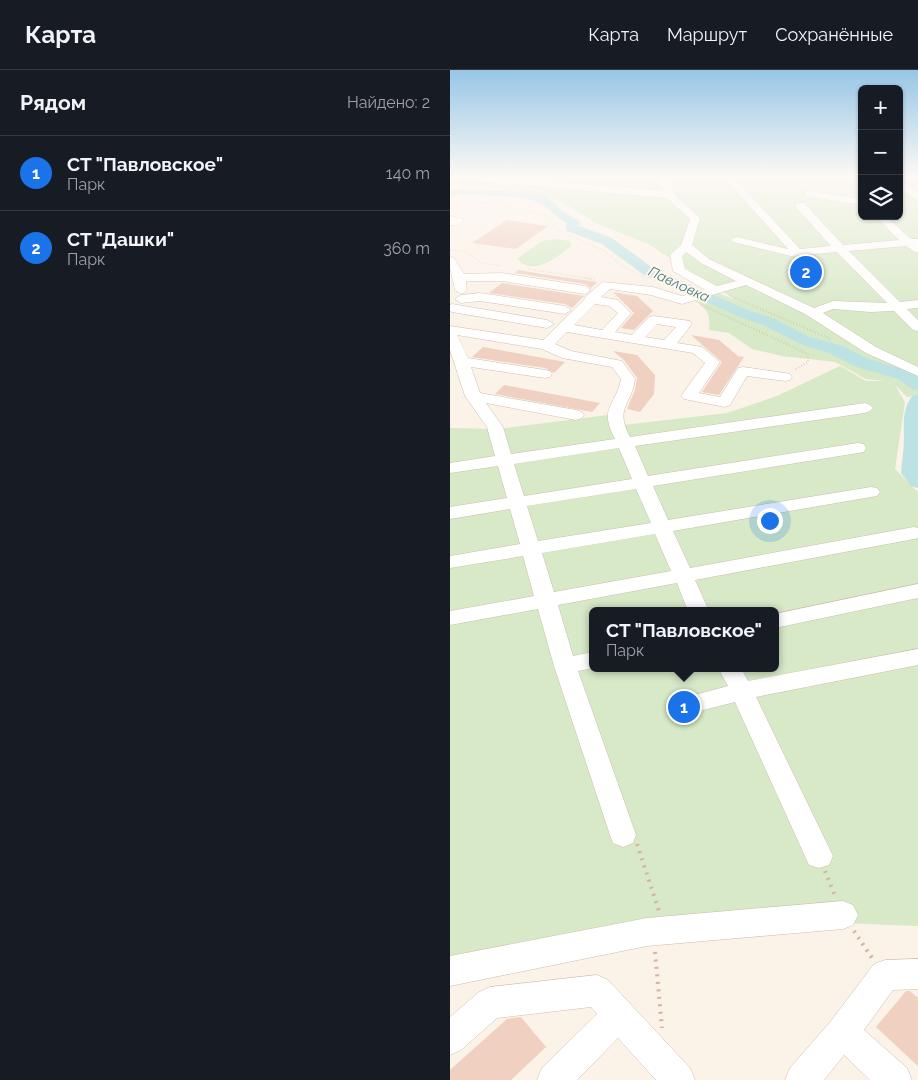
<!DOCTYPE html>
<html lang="ru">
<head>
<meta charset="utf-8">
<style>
  body { margin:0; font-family:Raleway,sans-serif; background:#242831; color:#f1f3f6 }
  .controls { position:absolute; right:15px; top:15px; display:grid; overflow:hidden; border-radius:8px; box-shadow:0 1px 4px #0004 }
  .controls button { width:45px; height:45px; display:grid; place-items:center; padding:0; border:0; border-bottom:1px solid #363941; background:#171b24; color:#f1f3f6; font:25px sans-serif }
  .you { position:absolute; left:319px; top:450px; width:18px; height:18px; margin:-12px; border:4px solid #fff; border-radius:50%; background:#1a73e8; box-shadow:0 0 0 8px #1a73e833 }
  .badge { display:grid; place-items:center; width:32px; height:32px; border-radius:50%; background:#1a73e8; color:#fff; font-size:16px; font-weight:700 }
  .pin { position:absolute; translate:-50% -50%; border:2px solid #fff; box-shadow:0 1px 5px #0006 }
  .popup { position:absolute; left:139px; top:537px; width:190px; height:65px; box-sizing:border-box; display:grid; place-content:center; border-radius:8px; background:#171b24; filter:drop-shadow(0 1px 4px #0005); font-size:16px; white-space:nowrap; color:#9ea1a6 }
  .popup b { font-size:19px; color:#f1f3f6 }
  .popup::after { content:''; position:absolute; left:50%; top:100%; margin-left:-10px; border:10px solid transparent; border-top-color:#171b24 }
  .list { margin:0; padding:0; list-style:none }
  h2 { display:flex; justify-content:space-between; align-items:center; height:65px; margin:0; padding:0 20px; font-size:21px }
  h2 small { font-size:16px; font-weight:400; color:#9ea1a6 }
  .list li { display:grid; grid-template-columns:32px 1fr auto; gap:15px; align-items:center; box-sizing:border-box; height:75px; padding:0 20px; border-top:1px solid #363941 }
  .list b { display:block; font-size:19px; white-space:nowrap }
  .list p { margin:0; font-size:16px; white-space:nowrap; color:#9ea1a6 }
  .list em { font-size:16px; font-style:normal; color:#9ea1a6 }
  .icon { flex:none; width:28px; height:28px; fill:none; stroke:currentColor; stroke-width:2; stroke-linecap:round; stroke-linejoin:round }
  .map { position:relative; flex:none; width:468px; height:1010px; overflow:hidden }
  header { display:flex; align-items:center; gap:30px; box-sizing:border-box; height:70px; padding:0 25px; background:#171b24; border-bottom:1px solid #363941 }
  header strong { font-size:24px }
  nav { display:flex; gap:28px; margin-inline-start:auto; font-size:18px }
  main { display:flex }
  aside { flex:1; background:#171b24 }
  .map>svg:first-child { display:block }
  .green { fill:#d7e9c7; fill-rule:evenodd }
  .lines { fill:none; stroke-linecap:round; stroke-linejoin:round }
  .river { fill:#bde2e4; fill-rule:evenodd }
  .building { fill:#efd0c1 }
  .minor-casing { stroke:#cfbcb1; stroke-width:1 }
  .path-far2 { stroke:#d5b3a4; stroke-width:1; stroke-dasharray:0.5 2; stroke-linecap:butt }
  .path-far1 { stroke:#d5b3a4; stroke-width:2; stroke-dasharray:0.5 2.5; stroke-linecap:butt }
  .path { stroke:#d5b3a4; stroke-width:4; stroke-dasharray:2 5.5; stroke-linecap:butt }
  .minor { fill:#fff; fill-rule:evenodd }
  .labels { text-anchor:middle; stroke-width:4; stroke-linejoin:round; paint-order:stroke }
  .far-water-label { font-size:14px; font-style:italic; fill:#447a7f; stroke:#fef7ee }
</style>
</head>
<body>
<header>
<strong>Карта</strong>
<nav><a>Карта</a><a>Маршрут</a><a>Сохранённые</a></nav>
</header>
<main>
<aside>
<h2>Рядом<small>Найдено: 2</small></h2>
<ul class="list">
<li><span class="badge">1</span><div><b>СТ &quot;Павловское&quot;</b><p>Парк</p></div><em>140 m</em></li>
<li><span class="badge">2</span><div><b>СТ &quot;Дашки&quot;</b><p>Парк</p></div><em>360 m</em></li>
</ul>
</aside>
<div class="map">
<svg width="468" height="1010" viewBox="0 0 468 1010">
  <rect width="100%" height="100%" fill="#fbf2e8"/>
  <g class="green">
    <path d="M0,107H412V146H449V107H468V325L457,327L445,315L455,332L445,399L468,422V856L391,853L199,860L0,900V358L48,359L158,345L165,356L277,343L327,326L390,296L416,311H435L416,309L385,292L332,286L302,279L279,263L259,260C261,241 256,240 243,229L266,222L286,230L198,174L146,153L111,131L49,118L0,114ZM143,541H325V598H143Z"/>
    <path d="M106,169L119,171L122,175C107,187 85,207 67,189L92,171Z"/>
  </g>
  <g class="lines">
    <g class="river">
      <path d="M0,119L54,120L96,126L114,142L130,152L129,156L162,168L204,199L300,241L325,249L360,267L393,276L419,289L460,301L468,307V320L462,319L448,309L407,297L381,284L348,273L313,255L290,247L194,205L152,174L117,161L116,158L117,153C106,148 100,138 89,133C72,123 21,126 0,125Z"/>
      <path d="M468,325V418L461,416L451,403C452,391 454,379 454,368C454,353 452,340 462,326Z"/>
    </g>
  </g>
  <g class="building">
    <path d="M57,150L98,156L66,179L22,173Z"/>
    <path d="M68,200L92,204L147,212L141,218L135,214L65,203Z"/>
    <path d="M52,213L134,226L122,238L115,234L39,223Z"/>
    <path d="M163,222L187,226L203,241L184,260L171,258L184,243Z"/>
    <path d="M241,265L269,270L288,286L294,287L269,325L252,322L272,292Z"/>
    <path d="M33,277L115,292L104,303L95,298L22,287Z"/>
    <path d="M163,281L187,285L205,305L204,324L190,342L177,339L185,320L187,308L174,290Z"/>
    <path d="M54,315L150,333L142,342L45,324Z"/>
    <path d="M456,921H460L468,928V996L426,957Z"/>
    <path d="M71,947L96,977L61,1010H0V1000L57,949Z"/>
  </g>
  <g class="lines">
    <defs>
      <g id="minor">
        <path d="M13,107L71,109L73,107H84L81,110L214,121L207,107H217L224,124L250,148L242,175L259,189L364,238L383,231L437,233L387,182L341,186L283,172L281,170L283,168L287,167L338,179L280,114V110H286L350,179L381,176L346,137V133H354L393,175L449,170L425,146H436L461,169H468V182H465L456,176L399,181L450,232L468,230V238L457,239L468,250V261L463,260L444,241L420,242L383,239L373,243L426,277L468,297V306L416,283L355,244L296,215L232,234L201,225L160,219L151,227L168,230L181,243L165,262L182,265L199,247L204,246L240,251L242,254L227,273L252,277L270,292L249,323L270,327L288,298L293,297L335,303L340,304L342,307L340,310L335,311L297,306L280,335L275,337L234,329L231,326L255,293L243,283L117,262L105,274L121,281L172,291L185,309C182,335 164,337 180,367L415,333L420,335L423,338L420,341L415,343L185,376L198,406L408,373L414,374L416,378L414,382L408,383L203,416L218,450L421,417L427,418L430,422L427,426L421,427L223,461L240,498L464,457L468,458V468L464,469L245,510L259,541H238L227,513L108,535L123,586L143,582V598L128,601L186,765L183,773L173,777L163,773L160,765L104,596L88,539L0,555V541L84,526L73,486L0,498V486L70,474L60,439L0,449V437L57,428L48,396L0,403V393L45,386L37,357L15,326L0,280V256L93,270L134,230L136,226L153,212L203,217L232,226L255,220L223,201L220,185L231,175L240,149L217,128L18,110ZM236,182L251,193L286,211L267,216L235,199L232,186ZM145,234L159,236L168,243L152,260L124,255ZM207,254L226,257L214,270L195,267ZM7,265L92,279L112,288L162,297L171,309C166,336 148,337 165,369L61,384L53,357L36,333L126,350L132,348L134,345L132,342L126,340L30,323L21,297L95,308L100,307L102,304L100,301L95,300L18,288ZM169,378L182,409L74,426L64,394ZM186,419L201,453L88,471L77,436ZM205,464L221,501L104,522L92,483Z"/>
        <path d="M449,111L453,112L468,122V130L449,118Z"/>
        <path d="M358,121L412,129V135L355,126V122Z"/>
        <path d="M0,146L13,149L14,151L8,155H0Z"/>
        <path d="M0,187L4,188L14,204L52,203L135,216L141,220L135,224L52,211H16L17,220L11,224L5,220L0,198Z"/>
        <path d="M30,223L115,236L121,240L115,244L30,231L11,233L5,229L11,225Z"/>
        <path d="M2,234L97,250L104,254L97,258L2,242L0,241V235Z"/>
        <path d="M468,514V528L325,558V544Z"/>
        <path d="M468,579V595L306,627L383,786L379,795L369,798L359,795L285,632L238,644L230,641L226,635L230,629L278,616L268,598H291L298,611Z"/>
        <path d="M393,831L403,835L408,845L403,855L393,859L197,876L0,916V886L197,848Z"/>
        <path d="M468,889V919L443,920L414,960L457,998L462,1010H420L394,985L374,1010H335L340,998L381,951L424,894L435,890Z"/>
        <path d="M147,905L158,910L240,998L245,1010H206L168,968L127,1010H87L92,998L147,944L141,937L47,948L11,980L0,985V947L29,922L40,917Z"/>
      </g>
    </defs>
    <use href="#minor" class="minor-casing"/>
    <g class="path-far2">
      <path d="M0,131L44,133L85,143L99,151L110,161L155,181L171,195L198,209"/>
      <path d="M0,180L17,182L32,193L52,196"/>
      <path d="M78,199L142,209"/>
      <path d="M206,209L221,205"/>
    </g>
    <g class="path-far1">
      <path d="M135,208L146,210"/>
      <path d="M204,210L210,208"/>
      <path d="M280,226L381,269"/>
      <path d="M252,235L358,284V292L344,300"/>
    </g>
    <g class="path">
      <path d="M187,774L209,841"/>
      <path d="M375,801L385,826"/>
      <path d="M404,861L422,888"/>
      <path d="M205,882L212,958"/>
    </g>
    <use href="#minor" class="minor"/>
  </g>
  <linearGradient id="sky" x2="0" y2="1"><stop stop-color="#97c6e6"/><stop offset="0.43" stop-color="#fdf9f5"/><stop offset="1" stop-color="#fdf9f5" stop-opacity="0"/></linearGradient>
  <rect width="468" height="248" fill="url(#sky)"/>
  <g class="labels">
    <g class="far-water-label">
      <text transform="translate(229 214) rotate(25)" y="5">Павловка</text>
    </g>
  </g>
</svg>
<div class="controls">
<button>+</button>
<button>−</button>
<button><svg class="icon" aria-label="layers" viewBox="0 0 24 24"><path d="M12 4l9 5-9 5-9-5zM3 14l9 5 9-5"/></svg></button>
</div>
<div class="you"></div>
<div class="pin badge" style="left:234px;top:637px">1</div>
<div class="popup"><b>СТ &quot;Павловское&quot;</b>Парк</div>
<div class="pin badge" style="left:356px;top:202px">2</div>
</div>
</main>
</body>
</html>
